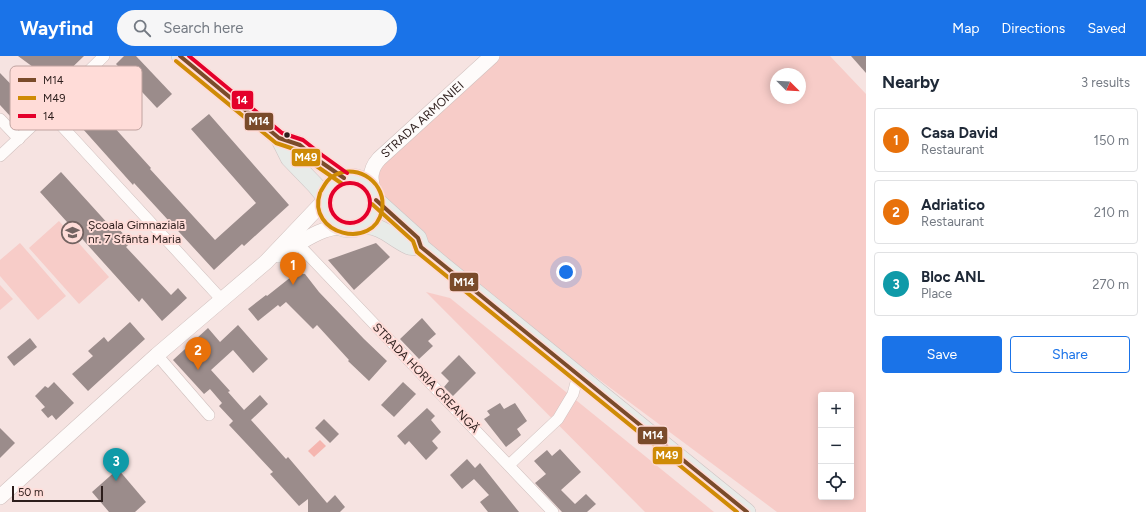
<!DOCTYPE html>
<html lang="en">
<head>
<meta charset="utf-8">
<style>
  body { margin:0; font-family:Figtree,sans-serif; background:#f6f6f7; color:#1f2937 }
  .controls { position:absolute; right:12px; bottom:12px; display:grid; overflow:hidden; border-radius:4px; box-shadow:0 2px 10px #0003 }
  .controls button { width:36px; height:36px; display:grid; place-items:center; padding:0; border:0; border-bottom:1px solid #e0e1e3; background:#fff; color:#1f2937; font:20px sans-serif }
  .compass { position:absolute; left:770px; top:12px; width:36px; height:36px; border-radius:50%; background:#fff; box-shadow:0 2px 10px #0003; rotate:114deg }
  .scale { position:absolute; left:12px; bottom:10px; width:91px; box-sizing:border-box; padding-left:4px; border:2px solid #2d1e1c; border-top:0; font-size:11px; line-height:14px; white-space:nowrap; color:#2d1e1c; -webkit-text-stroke:3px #ffdcd8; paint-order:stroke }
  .you { position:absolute; left:566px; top:216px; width:14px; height:14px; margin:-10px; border:3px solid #fff; border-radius:50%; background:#1a73e8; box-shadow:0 0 0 6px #1a73e833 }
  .badge { display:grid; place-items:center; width:26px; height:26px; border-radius:50%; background:#1a73e8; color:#fff; font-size:13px; font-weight:700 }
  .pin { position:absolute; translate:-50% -33px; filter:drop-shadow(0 1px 2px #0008) }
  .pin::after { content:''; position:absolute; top:21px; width:14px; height:12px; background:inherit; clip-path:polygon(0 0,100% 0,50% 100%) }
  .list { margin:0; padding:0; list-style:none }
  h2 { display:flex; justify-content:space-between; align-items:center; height:52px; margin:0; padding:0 16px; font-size:17px }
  h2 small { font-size:13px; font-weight:400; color:#747a83 }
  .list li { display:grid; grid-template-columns:26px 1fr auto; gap:12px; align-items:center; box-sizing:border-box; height:64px; margin:0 8px 8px; padding:0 8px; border:1px solid #e0e1e3; border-radius:4px }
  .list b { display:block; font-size:15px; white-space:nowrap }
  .list p { margin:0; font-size:13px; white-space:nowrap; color:#747a83 }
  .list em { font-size:13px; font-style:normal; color:#747a83 }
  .actions { display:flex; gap:8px; padding:12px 16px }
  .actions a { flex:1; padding:9px 0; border:1px solid #1a73e8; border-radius:4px; text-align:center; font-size:14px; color:#1a73e8 }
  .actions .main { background:#1a73e8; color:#fff }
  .icon { flex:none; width:22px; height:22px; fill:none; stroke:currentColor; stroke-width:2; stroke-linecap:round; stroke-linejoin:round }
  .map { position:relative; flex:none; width:866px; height:456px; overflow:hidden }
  header { display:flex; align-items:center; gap:24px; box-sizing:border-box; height:56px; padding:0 20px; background:#1a73e8; color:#fff }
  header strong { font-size:19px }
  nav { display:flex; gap:22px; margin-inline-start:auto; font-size:14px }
  .search { width:280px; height:36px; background:#f6f6f7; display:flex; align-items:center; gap:10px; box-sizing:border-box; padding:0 14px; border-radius:22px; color:#747a83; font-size:15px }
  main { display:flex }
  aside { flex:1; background:#fff }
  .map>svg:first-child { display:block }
  .green { fill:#f7ccc8; fill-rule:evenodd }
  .water { fill:#f5b5af }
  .building { fill:#9b8c8b }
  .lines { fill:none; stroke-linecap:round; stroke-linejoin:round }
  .street-casing { stroke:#d1c1bf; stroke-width:12 }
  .secondary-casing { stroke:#d1c1bf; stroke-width:16 }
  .primary-casing { stroke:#cec3c3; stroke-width:18 }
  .street { stroke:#fefbfa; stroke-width:11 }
  .secondary { stroke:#fefbfa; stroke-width:15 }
  .primary { stroke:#e8ebe8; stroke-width:17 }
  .bus-1-casing { stroke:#ffdcd8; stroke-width:7 }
  .bus-2-casing { stroke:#ffdcd8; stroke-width:7 }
  .bus-3-casing { stroke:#ffdcd8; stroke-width:7 }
  .bus-1 { stroke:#7a4b2a; stroke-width:4 }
  .bus-2 { stroke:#cf8b06; stroke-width:4 }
  .bus-3 { stroke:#e4002b; stroke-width:4 }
  .bus-dot { fill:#2d1e1c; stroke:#ffdcd8; stroke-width:1.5 }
  .labels { text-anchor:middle; stroke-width:4; stroke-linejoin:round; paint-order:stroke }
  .street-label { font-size:12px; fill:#2d1e1c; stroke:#ffdcd8 }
  .poi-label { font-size:12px; fill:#2d1e1c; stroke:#ffdcd8; text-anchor:start }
  .key { fill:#ffdcd8; stroke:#c0a3a0; stroke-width:1 }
  .key-label { font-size:11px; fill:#2d1e1c }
  .line-badge { stroke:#ffdcd8; stroke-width:1.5 }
  .badge-label { font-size:11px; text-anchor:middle; font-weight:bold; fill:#fff }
</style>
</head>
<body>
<header>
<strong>Wayfind</strong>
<div class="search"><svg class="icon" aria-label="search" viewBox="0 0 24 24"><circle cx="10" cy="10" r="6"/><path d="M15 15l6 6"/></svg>Search here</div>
<nav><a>Map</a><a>Directions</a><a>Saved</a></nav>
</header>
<main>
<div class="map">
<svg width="866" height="456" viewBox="0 0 866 456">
  <rect width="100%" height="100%" fill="#f6e3e1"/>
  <g class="green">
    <path d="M492,0H830L866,38V456H777L421,191L376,154L372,113ZM776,18H800V42H776ZM821,339H851V441H821Z"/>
    <path d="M59,165L109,221L79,248L29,192Z"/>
    <path d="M20,187L66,240L38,264L0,220V204Z"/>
    <path d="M0,229L13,243L0,254Z"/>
    <path d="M426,236L450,242L714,456H645Z"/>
  </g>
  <path class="water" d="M320,384L326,390L314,401L308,395Z"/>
  <g class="building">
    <path d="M18,0H84L58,25L59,26L45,42L33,30L44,19Z"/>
    <path d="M124,0H136L172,38L157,52L116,8Z"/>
    <path d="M851,0H866V17Z"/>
    <path d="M0,17L27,45L11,61L0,49Z"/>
    <path d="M83,37L151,112L150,113L215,184L256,147L191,73L209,58L289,149L244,190L242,188L214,214L134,127L133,129L65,53Z"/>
    <path d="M61,116L110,170L113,167L131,186L126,191L171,239L178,232L187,242L162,265L142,242L139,246L40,136Z"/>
    <path d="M376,187L390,201L354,234L328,204Z"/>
    <path d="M296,217L305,218L319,236L364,283L387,305L369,325L348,305L349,304L317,269L313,273L286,246L280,251L278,249L258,265L248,253L266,239L267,240Z"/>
    <path d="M422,262L436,278L428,285L433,290L419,303L400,283Z"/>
    <path d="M130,266L145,283L88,335L72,318L93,300L88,295L104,281L108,286Z"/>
    <path d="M238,269L268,303L253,317L233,294L211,314L230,335L228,336L244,354L260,339L268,348L251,364L286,403L288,401L327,447L335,439L345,451L340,456H308V443L299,450L270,418L273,416L229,369L233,365L219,350L222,347L210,333L204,338L173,304L208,272L220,286Z"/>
    <path d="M30,282L37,291L14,310L7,301Z"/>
    <path d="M459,299L476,317L453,340L444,331L449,325L441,317Z"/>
    <path d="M54,326L74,347L56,364L52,359L48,362L41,354L45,351L35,340L45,330L48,332Z"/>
    <path d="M403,326L416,338L394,361L381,349Z"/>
    <path d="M500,347L504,353L515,347L527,365L517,373L521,379L506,391L484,363L490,359L487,355Z"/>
    <path d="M427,352L435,360L431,364L441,376L432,385L438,392L426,404L409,385L405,389L397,380Z"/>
    <path d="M324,363L339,378L330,387L315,372Z"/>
    <path d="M0,372L15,387L0,402Z"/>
    <path d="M560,393L581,416L561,434L575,448L586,438L596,448L587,456H562L535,427L546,418L534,405L547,394L552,400Z"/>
    <path d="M467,403L475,412L480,407L519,456H488L480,446L489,439L474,423L462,433L450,419Z"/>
    <path d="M118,413L146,446L135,456H109L92,436Z"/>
  </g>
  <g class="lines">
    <defs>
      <g id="street">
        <path d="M48,55L222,244"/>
        <path d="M0,63L19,83"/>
        <path d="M0,100L48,55L104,0"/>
        <path d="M298,188L553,456"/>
        <path d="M157,299L209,359"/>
        <path d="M509,409L558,363L573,338L578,319"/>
      </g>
      <g id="secondary">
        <path id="s1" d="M374,135C369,123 370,113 379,103L492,0"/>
        <path d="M279,199C296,190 324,168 343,172"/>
        <path d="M0,441L157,299L266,206L324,145"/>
      </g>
      <g id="primary">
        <path d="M180,0L279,82L300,89L318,104L344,122"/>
        <path d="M279,82L289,102L315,129L325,141"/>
        <circle cx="350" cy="147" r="26"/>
        <path d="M376,144L418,182L421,191L445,211L747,456"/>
        <path d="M363,170C381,168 393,183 409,190C412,191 417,191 421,191"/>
      </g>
    </defs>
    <use href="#street" class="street-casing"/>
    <use href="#secondary" class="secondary-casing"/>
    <use href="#primary" class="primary-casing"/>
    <use href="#street" class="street"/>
    <use href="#secondary" class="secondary"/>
    <use href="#primary" class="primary"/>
    <defs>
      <g id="bus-1">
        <path d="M180,0L279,82L300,89L318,104L344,122"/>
        <path d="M376,144L418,182L421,191L747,456"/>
      </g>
      <g id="bus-2">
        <path d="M176,5L276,87L297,94L315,109L341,127"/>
        <path d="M320,137C306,178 374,196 382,154C387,128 359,107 335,119C328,122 325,128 321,135"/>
        <path d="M372,148L413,185L417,196L737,456"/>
      </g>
      <g id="bus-3">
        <path d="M189,0L282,77L303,84L322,99L347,117"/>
        <circle cx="350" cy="147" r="20"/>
      </g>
    </defs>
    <use href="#bus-1" class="bus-1-casing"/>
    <use href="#bus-2" class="bus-2-casing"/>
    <use href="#bus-3" class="bus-3-casing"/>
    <use href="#bus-1" class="bus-1"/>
    <use href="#bus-2" class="bus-2"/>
    <use href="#bus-3" class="bus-3"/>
  </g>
  <defs>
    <symbol id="school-ring" viewBox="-11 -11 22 22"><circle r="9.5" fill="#ffdcd8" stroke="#736361" stroke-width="1.5"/><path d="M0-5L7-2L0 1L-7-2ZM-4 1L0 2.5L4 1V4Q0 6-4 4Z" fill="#736361"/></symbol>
  </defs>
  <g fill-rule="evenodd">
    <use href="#school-ring" x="60" y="164" width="25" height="25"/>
  </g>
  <circle class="bus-dot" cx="287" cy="79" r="3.5"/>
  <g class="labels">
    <g class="street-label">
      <text dy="4" stroke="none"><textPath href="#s1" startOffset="93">STRADA ARMONIEI</textPath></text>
      <text transform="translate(426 322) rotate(46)" y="4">STRADA HORIA CREANGĂ</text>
    </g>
    <g class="poi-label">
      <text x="88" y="173">Școala Gimnazială<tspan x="88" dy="14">nr. 7 Sfânta Maria</tspan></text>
    </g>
  </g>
  <rect x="10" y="10" width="132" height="64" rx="6" class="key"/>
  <rect x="18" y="22" width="18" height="4" fill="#7a4b2a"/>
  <rect x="18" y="40" width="18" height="4" fill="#cf8b06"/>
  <rect x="18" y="58" width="18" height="4" fill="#e4002b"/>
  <g class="key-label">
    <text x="43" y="28">M14</text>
    <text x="43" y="46">M49</text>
    <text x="43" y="64">14</text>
  </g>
  <g class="line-badge">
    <rect x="231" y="34" width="23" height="20" rx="4" fill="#e4002b"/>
    <rect x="244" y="56" width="30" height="19" rx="4" fill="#7a4b2a"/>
    <rect x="291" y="92" width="30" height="19" rx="4" fill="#cf8b06"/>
    <rect x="449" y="216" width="30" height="20" rx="4" fill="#7a4b2a"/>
    <rect x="637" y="370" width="31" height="19" rx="4" fill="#7a4b2a"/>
    <rect x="652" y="390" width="31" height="19" rx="4" fill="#cf8b06"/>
  </g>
  <g class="badge-label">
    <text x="242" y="48">14</text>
    <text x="259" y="69">M14</text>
    <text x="306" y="105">M49</text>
    <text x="464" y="230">M14</text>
    <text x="653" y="383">M14</text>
    <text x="667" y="403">M49</text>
  </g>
</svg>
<div class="controls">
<button>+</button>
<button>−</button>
<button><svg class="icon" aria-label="locate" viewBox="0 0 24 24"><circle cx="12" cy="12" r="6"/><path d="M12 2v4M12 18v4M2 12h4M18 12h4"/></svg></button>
</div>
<svg class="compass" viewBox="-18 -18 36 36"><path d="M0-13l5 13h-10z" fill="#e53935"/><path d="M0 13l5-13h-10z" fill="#747a83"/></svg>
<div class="scale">50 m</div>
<div class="you"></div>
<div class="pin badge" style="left:293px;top:229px;background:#e8710a">1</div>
<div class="pin badge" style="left:198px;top:314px;background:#e8710a">2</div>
<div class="pin badge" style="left:116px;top:425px;background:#0f9aa8">3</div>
</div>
<aside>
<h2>Nearby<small>3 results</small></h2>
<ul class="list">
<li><span class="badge" style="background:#e8710a">1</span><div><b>Casa David</b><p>Restaurant</p></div><em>150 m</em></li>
<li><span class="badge" style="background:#e8710a">2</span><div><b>Adriatico</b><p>Restaurant</p></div><em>210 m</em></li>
<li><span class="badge" style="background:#0f9aa8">3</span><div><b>Bloc ANL</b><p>Place</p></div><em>270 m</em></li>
</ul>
<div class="actions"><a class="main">Save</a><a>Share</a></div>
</aside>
</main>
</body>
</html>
